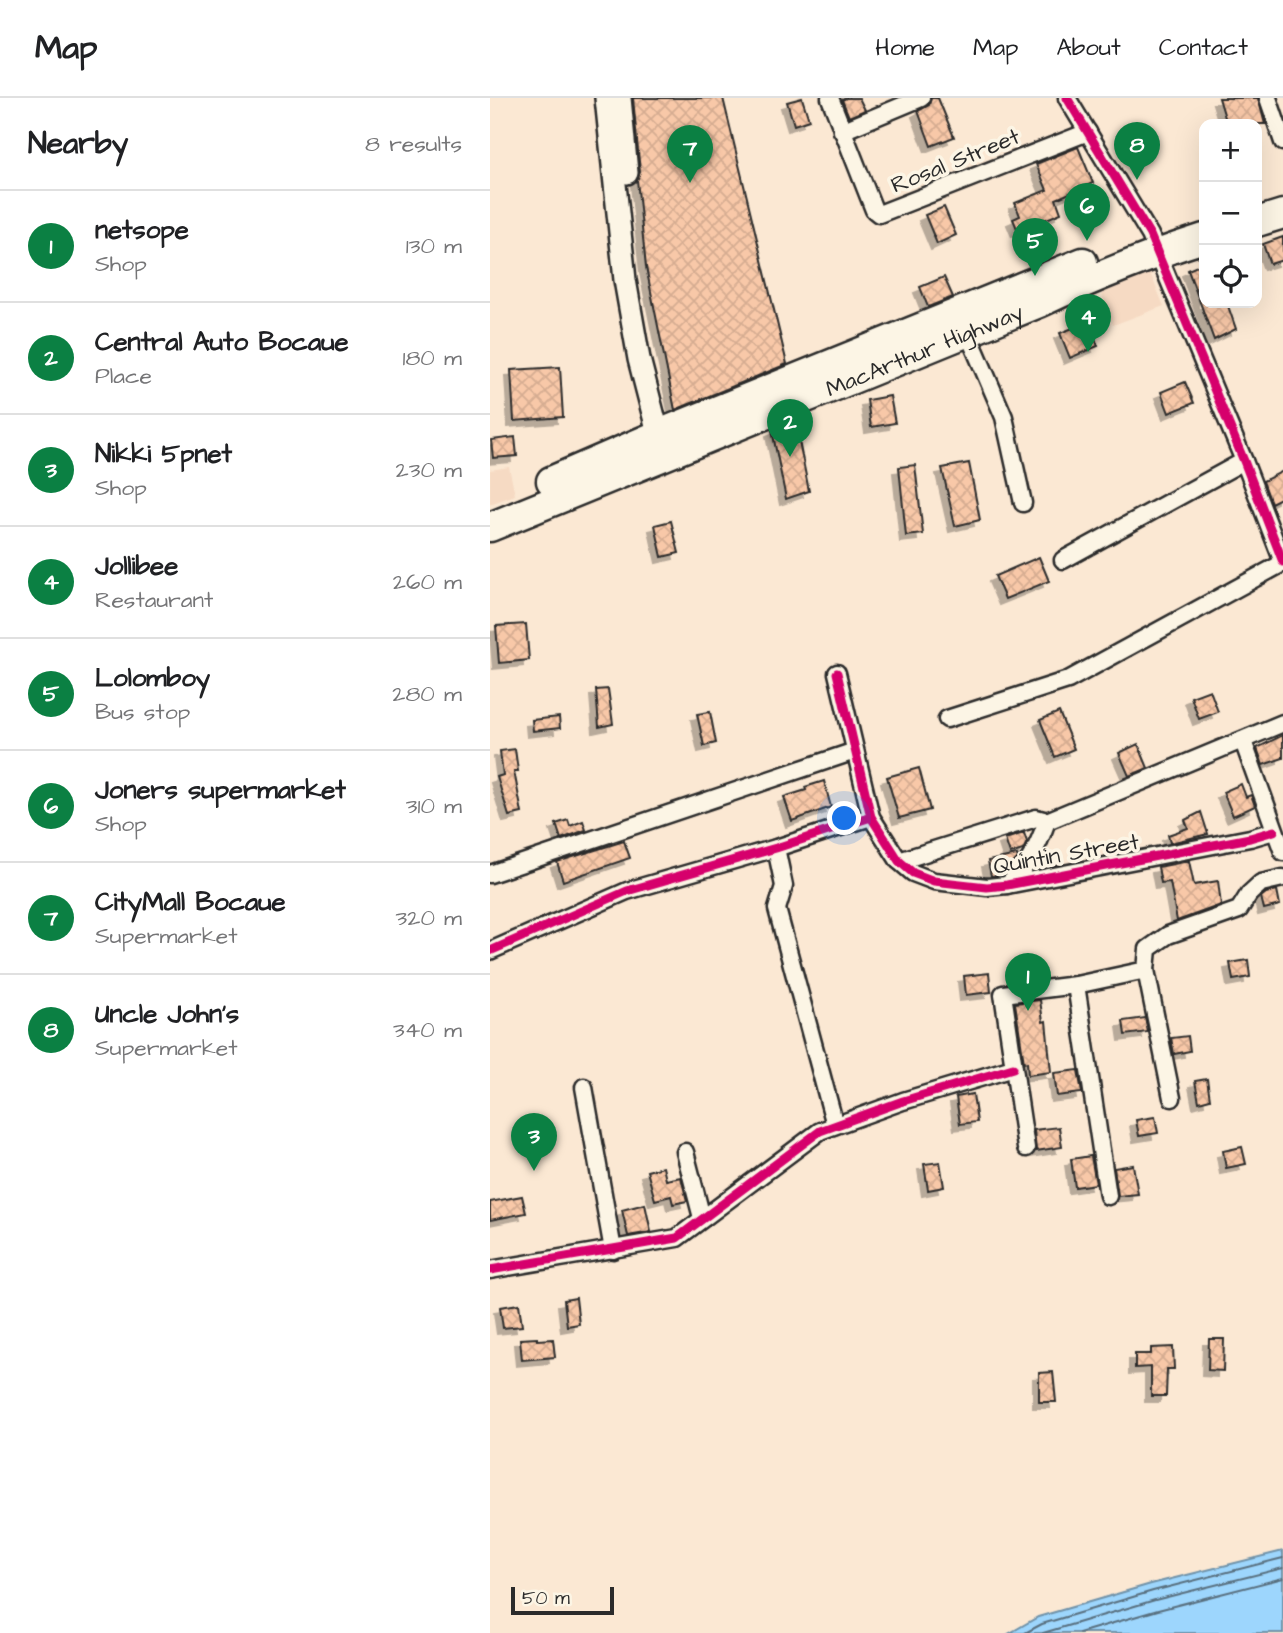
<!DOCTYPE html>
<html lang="en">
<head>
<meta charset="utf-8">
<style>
  body { margin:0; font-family:"Architects Daughter",sans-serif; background:#f6f6f6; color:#202124 }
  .controls { position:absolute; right:21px; top:21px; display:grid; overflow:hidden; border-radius:14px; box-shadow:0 7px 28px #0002 }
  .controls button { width:63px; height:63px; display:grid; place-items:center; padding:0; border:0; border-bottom:2px solid #e0e0e0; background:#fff; color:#202124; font:35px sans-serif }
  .scale { position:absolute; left:21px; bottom:18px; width:103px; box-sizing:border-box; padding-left:7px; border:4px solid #2b2b2b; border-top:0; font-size:19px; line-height:24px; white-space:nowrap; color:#2b2b2b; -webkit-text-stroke:5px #fcf5e5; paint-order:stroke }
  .you { position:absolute; left:355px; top:721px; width:24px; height:24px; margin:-18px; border:5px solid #fff; border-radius:50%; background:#1a73e8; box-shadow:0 0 0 10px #1a73e833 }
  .badge { display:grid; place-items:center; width:46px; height:46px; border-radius:50%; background:#0b8043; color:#fff; font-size:23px; font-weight:700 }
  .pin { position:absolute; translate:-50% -58px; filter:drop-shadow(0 2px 4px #0008) }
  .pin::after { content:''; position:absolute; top:37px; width:24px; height:21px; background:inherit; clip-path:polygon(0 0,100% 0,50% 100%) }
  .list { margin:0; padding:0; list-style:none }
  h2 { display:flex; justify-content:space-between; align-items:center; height:91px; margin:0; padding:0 28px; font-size:30px }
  h2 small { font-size:23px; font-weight:400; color:#757577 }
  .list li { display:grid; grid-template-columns:46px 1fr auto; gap:21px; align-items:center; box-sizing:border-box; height:112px; padding:0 28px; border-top:2px solid #e0e0e0 }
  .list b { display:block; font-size:26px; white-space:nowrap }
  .list p { margin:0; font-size:23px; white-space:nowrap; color:#757577 }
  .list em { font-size:23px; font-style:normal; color:#757577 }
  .icon { flex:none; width:38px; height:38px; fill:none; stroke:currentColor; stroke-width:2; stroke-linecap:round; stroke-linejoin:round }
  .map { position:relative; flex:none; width:793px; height:1535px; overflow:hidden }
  header { display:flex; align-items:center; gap:42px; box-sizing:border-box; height:98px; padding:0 35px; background:#fff; border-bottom:2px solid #e0e0e0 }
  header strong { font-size:33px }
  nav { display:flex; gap:38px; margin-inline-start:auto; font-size:24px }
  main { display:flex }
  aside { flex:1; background:#fff }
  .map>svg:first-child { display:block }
  .built { fill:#f6dac3 }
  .water { fill:#9dd6fd; stroke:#6f92a9; stroke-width:2 }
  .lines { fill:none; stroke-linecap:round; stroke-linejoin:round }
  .shore { stroke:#596f7f; stroke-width:2 }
  .building { fill:url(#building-cross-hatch); stroke:#2b2b2b; stroke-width:2; filter:url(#shadow) }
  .street-casing { stroke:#2b2b2b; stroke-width:21 }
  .secondary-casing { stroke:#2b2b2b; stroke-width:26 }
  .highway-casing { stroke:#2b2b2b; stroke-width:33 }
  .street { stroke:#fcf5e5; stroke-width:16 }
  .secondary { stroke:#fcf5e5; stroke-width:21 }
  .highway { stroke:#fcf5e5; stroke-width:28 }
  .cycleway-casing { stroke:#fcf5e5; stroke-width:13 }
  .cycleway { stroke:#d6006c; stroke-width:9 }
  .labels { text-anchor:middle; stroke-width:7; stroke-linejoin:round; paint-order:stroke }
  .street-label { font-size:23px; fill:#2b2b2b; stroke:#fcf5e5 }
</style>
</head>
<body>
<header>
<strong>Map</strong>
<nav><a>Home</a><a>Map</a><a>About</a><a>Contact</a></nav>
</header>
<main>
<aside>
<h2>Nearby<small>8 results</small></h2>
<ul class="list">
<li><span class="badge">1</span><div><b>netsope</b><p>Shop</p></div><em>130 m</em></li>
<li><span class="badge">2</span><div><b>Central Auto Bocaue</b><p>Place</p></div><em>180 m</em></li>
<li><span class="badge">3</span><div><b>Nikki 5pnet</b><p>Shop</p></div><em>230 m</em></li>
<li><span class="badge">4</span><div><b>Jollibee</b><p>Restaurant</p></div><em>260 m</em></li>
<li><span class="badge">5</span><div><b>Lolomboy</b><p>Bus stop</p></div><em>280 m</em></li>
<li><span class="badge">6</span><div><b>Joners supermarket</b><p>Shop</p></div><em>310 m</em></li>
<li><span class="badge">7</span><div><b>CityMall Bocaue</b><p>Supermarket</p></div><em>320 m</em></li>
<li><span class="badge">8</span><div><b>Uncle John's</b><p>Supermarket</p></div><em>340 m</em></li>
</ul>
</aside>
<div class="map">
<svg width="793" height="1535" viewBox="0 0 793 1535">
  <defs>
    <pattern id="building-cross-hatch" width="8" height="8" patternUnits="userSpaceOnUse" patternTransform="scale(1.75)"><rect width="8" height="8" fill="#f8c8a8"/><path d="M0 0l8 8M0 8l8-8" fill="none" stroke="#d5ac91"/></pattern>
    <filter id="shadow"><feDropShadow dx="-6" dy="6" stdDeviation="0" flood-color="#0004"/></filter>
  </defs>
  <rect width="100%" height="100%" fill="#fbe8d3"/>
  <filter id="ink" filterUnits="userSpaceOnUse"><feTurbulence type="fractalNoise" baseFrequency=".0143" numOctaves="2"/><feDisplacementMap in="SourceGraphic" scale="14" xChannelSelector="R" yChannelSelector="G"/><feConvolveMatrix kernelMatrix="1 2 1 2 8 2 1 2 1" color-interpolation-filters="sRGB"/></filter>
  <g filter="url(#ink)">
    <g class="built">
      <path d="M660,175L674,208L623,227L611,194Z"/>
      <path d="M19,369L25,397L0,406V372Z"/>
    </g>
    <path class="water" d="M793,1453V1535H520L548,1519L661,1486Z"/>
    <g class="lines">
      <g class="shore">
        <path d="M535,1535L552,1526L663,1493L793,1460"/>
        <path d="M553,1535L665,1502L793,1470"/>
        <path d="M589,1535L668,1512L793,1480"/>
      </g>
    </g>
    <g class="building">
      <path d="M143,0H233L297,266L185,312L156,169L147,82L150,74Z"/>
      <path d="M312,0L319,22L304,27L297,4Z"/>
      <path d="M356,0H369L375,12L359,19L352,2Z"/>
      <path d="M441,0H448L464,39L441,48L428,13L439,7Z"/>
      <path d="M729,0H768L775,26H737Z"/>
      <path d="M588,49L603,85L566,101L571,115L528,133L523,121L530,118L525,105L557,92L546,66Z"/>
      <path d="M454,109L466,137L447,146L435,117Z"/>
      <path d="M793,139V162L780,166L773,146Z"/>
      <path d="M714,165V205H737L746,231L724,242L698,172Z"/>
      <path d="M454,179L463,199L438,209L430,189Z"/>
      <path d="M598,224L608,248L580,260L570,235Z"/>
      <path d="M70,269L73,319L24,323L21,272Z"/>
      <path d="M695,284L704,305L679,315L671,294Z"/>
      <path d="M400,298L405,325L381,329L377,302Z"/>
      <path d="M305,323L319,393L296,401L282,332Z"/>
      <path d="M25,339L27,358L3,360L1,342Z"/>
      <path d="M479,365L490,422L465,428L452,370Z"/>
      <path d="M425,367L433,436L416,438L409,369Z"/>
      <path d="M793,373V399L781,405L773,383Z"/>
      <path d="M181,423L189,455L172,459L165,427Z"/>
      <path d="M549,459L559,483L515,501L505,478Z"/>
      <path d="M36,526L39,562L9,565L6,528Z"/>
      <path d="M118,591L123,626L109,629L106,592Z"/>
      <path d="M720,592L728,614L709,621L701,599Z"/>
      <path d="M220,614L226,645L214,648L207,616Z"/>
      <path d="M569,614L584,651L565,659L550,622Z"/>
      <path d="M69,619L70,630L43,633L42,622Z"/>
      <path d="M793,637V660L773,667L767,650Z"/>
      <path d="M648,646L658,670L639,678L629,655Z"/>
      <path d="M25,651L28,673H24L32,715L19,718L7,679L13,677L10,653Z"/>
      <path d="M429,670L440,712L409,720L397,679Z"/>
      <path d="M334,683L341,709L302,723L294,699L316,692L315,689Z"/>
      <path d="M751,686L756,699L761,697L765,708L743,718L733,694Z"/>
      <path d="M711,714L718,736L680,745L678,737L698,730L695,722Z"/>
      <path d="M78,722L80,728L93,723L96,732L71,741L66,726Z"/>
      <path d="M534,735L537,744L533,752L520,756L515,741Z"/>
      <path d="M134,743L140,760L73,783L67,764Z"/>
      <path d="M527,757L528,760L513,777L501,778L498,763Z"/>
      <path d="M699,763L704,787L728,783L731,807L687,823L680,784L671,785L668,769Z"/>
      <path d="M787,792L790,807L774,811L771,799L776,795Z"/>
      <path d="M758,862L760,879L743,882L740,865Z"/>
      <path d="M499,875L501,894L476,897L474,878Z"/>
      <path d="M550,902L553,924L556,923L561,974L538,977L537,964L534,965L525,905Z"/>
      <path d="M655,920L658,934L635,937L633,923Z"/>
      <path d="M698,938L700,953L684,956L681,940Z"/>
      <path d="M588,972L592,995L567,998L564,975Z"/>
      <path d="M717,981L720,1001L709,1004L705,983Z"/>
      <path d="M483,996L487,1024L470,1026L466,999Z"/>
      <path d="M665,1019L668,1035L649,1038L646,1022Z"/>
      <path d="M569,1029L572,1049L546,1053L544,1032Z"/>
      <path d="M752,1049L756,1066L736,1070L733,1053Z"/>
      <path d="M601,1058L606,1086L585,1089L581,1061Z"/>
      <path d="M450,1064L454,1089L438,1092L434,1066Z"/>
      <path d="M643,1067L648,1096L628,1098L624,1070Z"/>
      <path d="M173,1069L176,1082L191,1079L197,1103L183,1106L181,1098L165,1102L157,1073Z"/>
      <path d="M32,1098L36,1115L0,1122V1104Z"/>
      <path d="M155,1106L161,1134L138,1138L132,1112Z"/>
      <path d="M86,1200L89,1226L77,1228L74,1202Z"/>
      <path d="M29,1206L32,1228L13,1230L10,1209Z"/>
      <path d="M47,1240V1242L63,1241L65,1259L32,1262L30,1241Z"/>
      <path d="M719,1241H734L733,1273L718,1272Z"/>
      <path d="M683,1249L684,1271H677L676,1298H661V1269L645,1270V1256H661V1250Z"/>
      <path d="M563,1274L566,1304H549V1275Z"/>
    </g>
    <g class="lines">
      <defs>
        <g id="street">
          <path d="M340,0L384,112L389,116L598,34"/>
          <path d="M577,0L660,137L754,363L793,464"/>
          <path d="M778,0L793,44"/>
          <path d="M352,33L431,0"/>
          <path d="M477,233L514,319L533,405"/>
          <path d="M573,462L754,363"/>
          <path d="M347,575L381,719L409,763L423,775L444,783L497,789L517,787L760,740L784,733"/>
          <path d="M457,621L578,582L793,465"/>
          <path d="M753,643L793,754"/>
          <path d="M286,750L294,788L287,811L345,1027"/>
          <path d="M409,763L546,720L557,723L793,625"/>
          <path d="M0,776L365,653"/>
          <path d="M517,787C538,770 548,748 557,723"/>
          <path d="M0,853L137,793L286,750L381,719"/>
          <path d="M656,872L682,1000"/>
          <path d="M586,887L618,1098"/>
          <path d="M94,989L123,1152"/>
          <path d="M536,1050L513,896L586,887L656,872L658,851L678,837L749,812L759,796L771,785L793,780"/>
          <path d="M195,1054L212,1120"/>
          <path d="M0,1172L187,1140L330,1033L413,1003L523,970"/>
        </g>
        <g id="secondary">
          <path d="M116,0L135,182L149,261L172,350"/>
          <path d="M130,0L137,75"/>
        </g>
        <g id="highway">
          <path d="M767,124L793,116"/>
          <path d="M61,383L181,331L593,164"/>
          <path id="s1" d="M0,429L549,205C603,180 657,158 714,140"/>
        </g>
      </defs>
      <use href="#street" class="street-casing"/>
      <use href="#secondary" class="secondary-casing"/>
      <use href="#highway" class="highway-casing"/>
      <use href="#street" class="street"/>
      <use href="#secondary" class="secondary"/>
      <use href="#highway" class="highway"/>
      <defs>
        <g id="cycleway">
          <path d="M577,0L660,137L754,363L793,464"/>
          <path d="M347,575L381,719L409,763L423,775L444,783L497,789L517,787L760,740L784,733"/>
          <path d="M0,853L137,793L286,750L381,719"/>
          <path d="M0,1172L187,1140L330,1033L413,1003L523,970"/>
        </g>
      </defs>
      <use href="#cycleway" class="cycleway-casing"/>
      <use href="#cycleway" class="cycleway"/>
    </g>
  </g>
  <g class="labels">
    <g class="street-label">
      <text transform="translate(465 62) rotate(-22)" y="8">Rosal Street</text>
      <text dy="8" stroke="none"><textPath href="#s1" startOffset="469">MacArthur Highway</textPath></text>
      <text transform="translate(576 755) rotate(-10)" y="8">Quintin Street</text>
    </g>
  </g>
</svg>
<div class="controls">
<button>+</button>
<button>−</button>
<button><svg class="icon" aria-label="locate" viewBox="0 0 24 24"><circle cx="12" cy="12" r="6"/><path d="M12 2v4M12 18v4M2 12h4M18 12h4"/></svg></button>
</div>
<div class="scale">50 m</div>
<div class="you"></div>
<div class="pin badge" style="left:538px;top:913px">1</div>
<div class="pin badge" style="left:300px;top:359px">2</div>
<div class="pin badge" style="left:44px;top:1073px">3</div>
<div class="pin badge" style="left:598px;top:254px">4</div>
<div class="pin badge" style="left:545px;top:178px">5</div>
<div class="pin badge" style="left:597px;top:143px">6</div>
<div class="pin badge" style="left:200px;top:85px">7</div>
<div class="pin badge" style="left:647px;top:82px">8</div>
</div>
</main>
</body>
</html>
